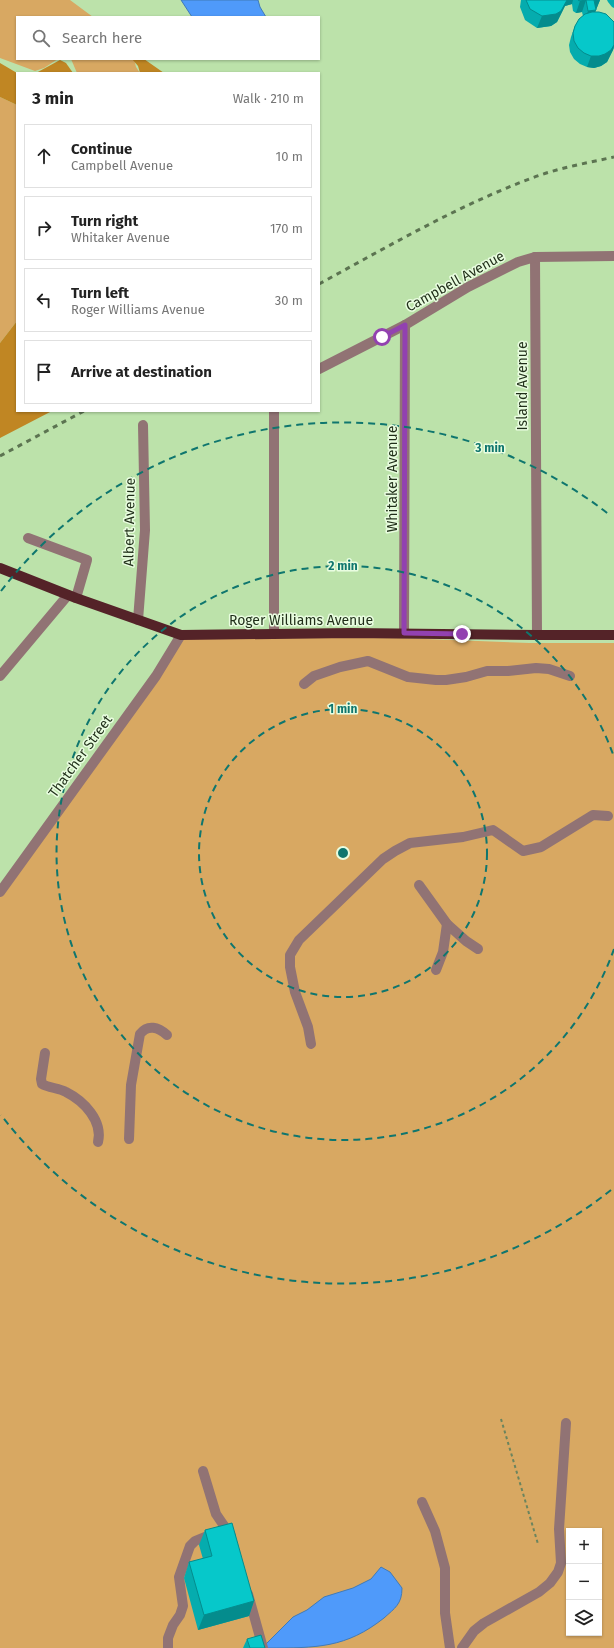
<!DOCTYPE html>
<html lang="en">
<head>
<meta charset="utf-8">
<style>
  body { margin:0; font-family:"Fira Sans",sans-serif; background:#f6f6f6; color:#222 }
  .controls { position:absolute; right:12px; bottom:12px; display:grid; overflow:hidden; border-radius:0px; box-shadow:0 1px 3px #0004 }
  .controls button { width:36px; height:36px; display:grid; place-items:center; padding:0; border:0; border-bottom:1px solid #e0e0e0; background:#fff; color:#222; font:20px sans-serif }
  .stop { position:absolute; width:12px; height:12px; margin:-9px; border:3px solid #9241b0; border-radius:50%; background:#fff }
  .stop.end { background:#9241b0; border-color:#fff; box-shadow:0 1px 4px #0008 }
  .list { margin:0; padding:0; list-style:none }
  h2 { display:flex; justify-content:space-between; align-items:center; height:52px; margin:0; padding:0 16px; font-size:17px }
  h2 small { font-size:13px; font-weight:400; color:#767676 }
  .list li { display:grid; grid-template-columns:26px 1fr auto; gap:12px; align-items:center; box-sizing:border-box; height:64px; margin:0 8px 8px; padding:0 8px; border:1px solid #e0e0e0; border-radius:0px }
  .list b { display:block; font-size:15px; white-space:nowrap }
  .list p { margin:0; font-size:13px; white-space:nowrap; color:#767676 }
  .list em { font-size:13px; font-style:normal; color:#767676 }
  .icon { flex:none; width:22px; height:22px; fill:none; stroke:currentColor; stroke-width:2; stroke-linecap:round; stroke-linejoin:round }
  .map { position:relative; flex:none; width:614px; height:1648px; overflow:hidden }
  .search { position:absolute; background:#fff; box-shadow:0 1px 3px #0004; left:16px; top:16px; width:304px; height:44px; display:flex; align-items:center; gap:10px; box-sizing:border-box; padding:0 14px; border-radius:0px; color:#767676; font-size:15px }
  .panel { position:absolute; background:#fff; box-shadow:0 1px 3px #0004; left:16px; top:72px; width:304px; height:340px; border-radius:0px }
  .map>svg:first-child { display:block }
  .green { fill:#d8a862; fill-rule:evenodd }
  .forest { fill:#c08623 }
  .water { fill:#4f9afa; stroke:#417ab6 }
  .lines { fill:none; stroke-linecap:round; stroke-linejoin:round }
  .path { stroke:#6a845e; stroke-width:2; stroke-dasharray:3 3; stroke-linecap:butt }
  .minor { stroke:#917374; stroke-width:10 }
  .major { stroke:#542328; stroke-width:10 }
  .rail { stroke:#5c7451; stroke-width:3; stroke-dasharray:5 5; stroke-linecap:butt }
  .wall { fill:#05acae }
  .shaded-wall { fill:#048c8d }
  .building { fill:#06c8ca; stroke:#048c8d }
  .route { stroke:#9241b0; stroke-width:5 }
  .ring { fill:none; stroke:#0f766e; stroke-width:2; stroke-dasharray:7 5 }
  .labels { text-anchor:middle; stroke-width:3; stroke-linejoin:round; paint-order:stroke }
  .street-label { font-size:14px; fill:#1f2e18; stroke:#e9fde0 }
  .centre { fill:#0f766e; stroke:#e9fde0; stroke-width:2 }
  .ring-label { font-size:12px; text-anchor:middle; font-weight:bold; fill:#0f766e; stroke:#e9fde0; stroke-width:3; stroke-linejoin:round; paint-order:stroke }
</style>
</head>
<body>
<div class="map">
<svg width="614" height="1648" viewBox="0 0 614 1648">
  <rect width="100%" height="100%" fill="#bce2aa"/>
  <g class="green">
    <path d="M0,0H70L93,17H17V59H58L44,68L35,71L0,58Z"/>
    <path d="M71,59H134L136,67L140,73H77Z"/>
    <path d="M0,97L17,105V321L0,343Z"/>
    <path d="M177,638H400L529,643H614V1648H0V892ZM569,1531H599V1633H569Z"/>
  </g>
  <g class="forest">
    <path d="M132,59H144L164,73H140L138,66Z"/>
    <path d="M60,60L66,63L73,73H36Z"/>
    <path d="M0,63L17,73V105L0,97Z"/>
    <path d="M17,321V411H52L0,438V343Z"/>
  </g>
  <g class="water">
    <path d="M181,0H258L260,7L266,17H192Z"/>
    <path d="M381,1567L390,1572L402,1588C402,1604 395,1608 384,1618C346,1648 317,1648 267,1648L266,1644L293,1617L307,1610L324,1597L353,1588L371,1579Z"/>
  </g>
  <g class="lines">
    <path class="path" d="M501,1419L538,1544"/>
    <g class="minor">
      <path d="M535,257L537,635"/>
      <path d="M319,369L405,325L468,287L518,262L535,257L614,256"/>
      <path d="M28,538L87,560L76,598"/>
      <path d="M138,620L145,530L143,425"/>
      <path d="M274,633V411"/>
      <path d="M404,633L405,325"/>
      <path d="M0,676L68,595"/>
      <path d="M304,684L314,676L340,667L368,661L408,677L436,680H446L466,677L487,671H508L536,668L549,669L570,676"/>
      <path d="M419,885L447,924L466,941L478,949"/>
      <path d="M0,892L156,676L181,635"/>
      <path d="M436,970L443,952L447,924"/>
      <path d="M311,1044L308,1027L295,992L290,967V955L299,940L383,859L395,851L410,843L463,837L493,830L523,851L541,847L593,815L608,816"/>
      <path d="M45,1053L41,1079L42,1084C49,1088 59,1088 66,1092C84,1101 103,1121 98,1142"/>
      <path d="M129,1139L131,1085L140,1034C148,1024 158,1027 167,1035"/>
      <path d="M203,1471L216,1514L231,1536"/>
      <path d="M422,1502L435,1531L445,1568V1613L450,1648"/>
      <path d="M248,1594L263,1648"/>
      <path d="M168,1648V1638L173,1625L180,1615L183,1606L179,1577L190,1546L195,1541L212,1534"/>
      <path d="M462,1648L474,1631L484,1623L539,1592L550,1583L558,1572L561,1563L559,1529L566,1423"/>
    </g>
    <path class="major" d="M0,568L76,598L181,635L351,633L537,635H614"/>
    <g class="rail">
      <path d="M319,284C389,246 457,206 532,178C558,168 587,163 614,157"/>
      <path d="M0,456L84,411"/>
    </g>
  </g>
  <g class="wall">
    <path d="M521,0H600L595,12L614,22V48L607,62L601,66L594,68L587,67L580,64L574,59L570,52L569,45L571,37L575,26L583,16L582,12L576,13L573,11L572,4L565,6L557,22L551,26L537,28L525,20L520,7Z"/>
    <path d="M607,0H614V8L612,7L608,2Z"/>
    <path d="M205,1530L254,1601L249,1616L198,1630L184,1578L189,1562L203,1559L199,1545Z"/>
    <path d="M247,1639L265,1648H243Z"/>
  </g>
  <g class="shaded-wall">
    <path d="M567,0H573L572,4L565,6L557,22L551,26L537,28L542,16Z"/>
    <path d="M586,0L582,12L576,13L580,1Z"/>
    <path d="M594,0H600L596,10Z"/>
    <path d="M596,10L592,22L584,23L588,11Z"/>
    <path d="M614,45L613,50L607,62L601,66L594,68L587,67L591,56Z"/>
    <path d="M254,1601L249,1616L198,1630L204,1615Z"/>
  </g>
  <g class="building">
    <path d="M526,0H567L561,11L556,14L542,16L530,9Z"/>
    <path d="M578,0H594L596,10L588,11L586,0L580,1Z"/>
    <path d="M592,12H599L606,14L614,22V45L611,50L605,54L599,56H591L584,53L578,48L574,41L573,33L575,26L579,19L585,14Z"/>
    <path d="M232,1523L254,1601L204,1615L189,1562L212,1556L205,1530Z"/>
    <path d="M261,1635L265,1648H250L247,1639Z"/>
  </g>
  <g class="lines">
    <path class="route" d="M382,337L405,325L404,633L462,634"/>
  </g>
  <g class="ring">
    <circle cx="343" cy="853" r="144"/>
    <path d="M614 949A287 287 0 1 1 614 757"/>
    <path d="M611 1190A431 431 0 0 1 1 1115M1 591A431 431 0 0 1 611 516"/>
  </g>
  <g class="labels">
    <g class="street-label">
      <text transform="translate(455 281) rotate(-29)" y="5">Campbell Avenue</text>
      <text transform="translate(522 386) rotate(-90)" y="5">Island Avenue</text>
      <text transform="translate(392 479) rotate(-90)" y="5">Whitaker Avenue</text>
      <text transform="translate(129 522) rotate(-89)" y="5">Albert Avenue</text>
      <text x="301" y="625">Roger Williams Avenue</text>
      <text transform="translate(80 756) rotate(-54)" y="5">Thatcher Street</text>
    </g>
  </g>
  <circle cx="343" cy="853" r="6" class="centre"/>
  <g class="ring-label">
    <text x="490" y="452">3 min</text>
    <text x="343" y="570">2 min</text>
    <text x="343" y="713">1 min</text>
  </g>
</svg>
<div class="controls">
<button>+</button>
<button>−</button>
<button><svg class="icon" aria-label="layers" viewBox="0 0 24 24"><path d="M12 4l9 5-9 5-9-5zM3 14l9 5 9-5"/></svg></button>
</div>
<div class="stop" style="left:382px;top:337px"></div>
<div class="stop end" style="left:462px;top:634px"></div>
<div class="search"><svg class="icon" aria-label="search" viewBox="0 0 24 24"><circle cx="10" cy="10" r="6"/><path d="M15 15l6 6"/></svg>Search here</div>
<section class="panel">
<h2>3 min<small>Walk · 210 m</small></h2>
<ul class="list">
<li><svg class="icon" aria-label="ahead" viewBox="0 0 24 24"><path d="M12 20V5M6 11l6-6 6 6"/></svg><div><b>Continue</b><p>Campbell Avenue</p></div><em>10 m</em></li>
<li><svg class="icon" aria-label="right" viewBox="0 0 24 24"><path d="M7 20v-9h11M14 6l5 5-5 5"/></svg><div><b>Turn right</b><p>Whitaker Avenue</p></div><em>170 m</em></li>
<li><svg class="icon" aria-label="left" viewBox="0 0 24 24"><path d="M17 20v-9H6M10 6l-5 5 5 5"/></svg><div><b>Turn left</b><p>Roger Williams Avenue</p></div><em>30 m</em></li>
<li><svg class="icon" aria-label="arrive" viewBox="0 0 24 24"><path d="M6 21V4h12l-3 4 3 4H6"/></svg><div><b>Arrive at destination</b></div></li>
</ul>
</section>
</div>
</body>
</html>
